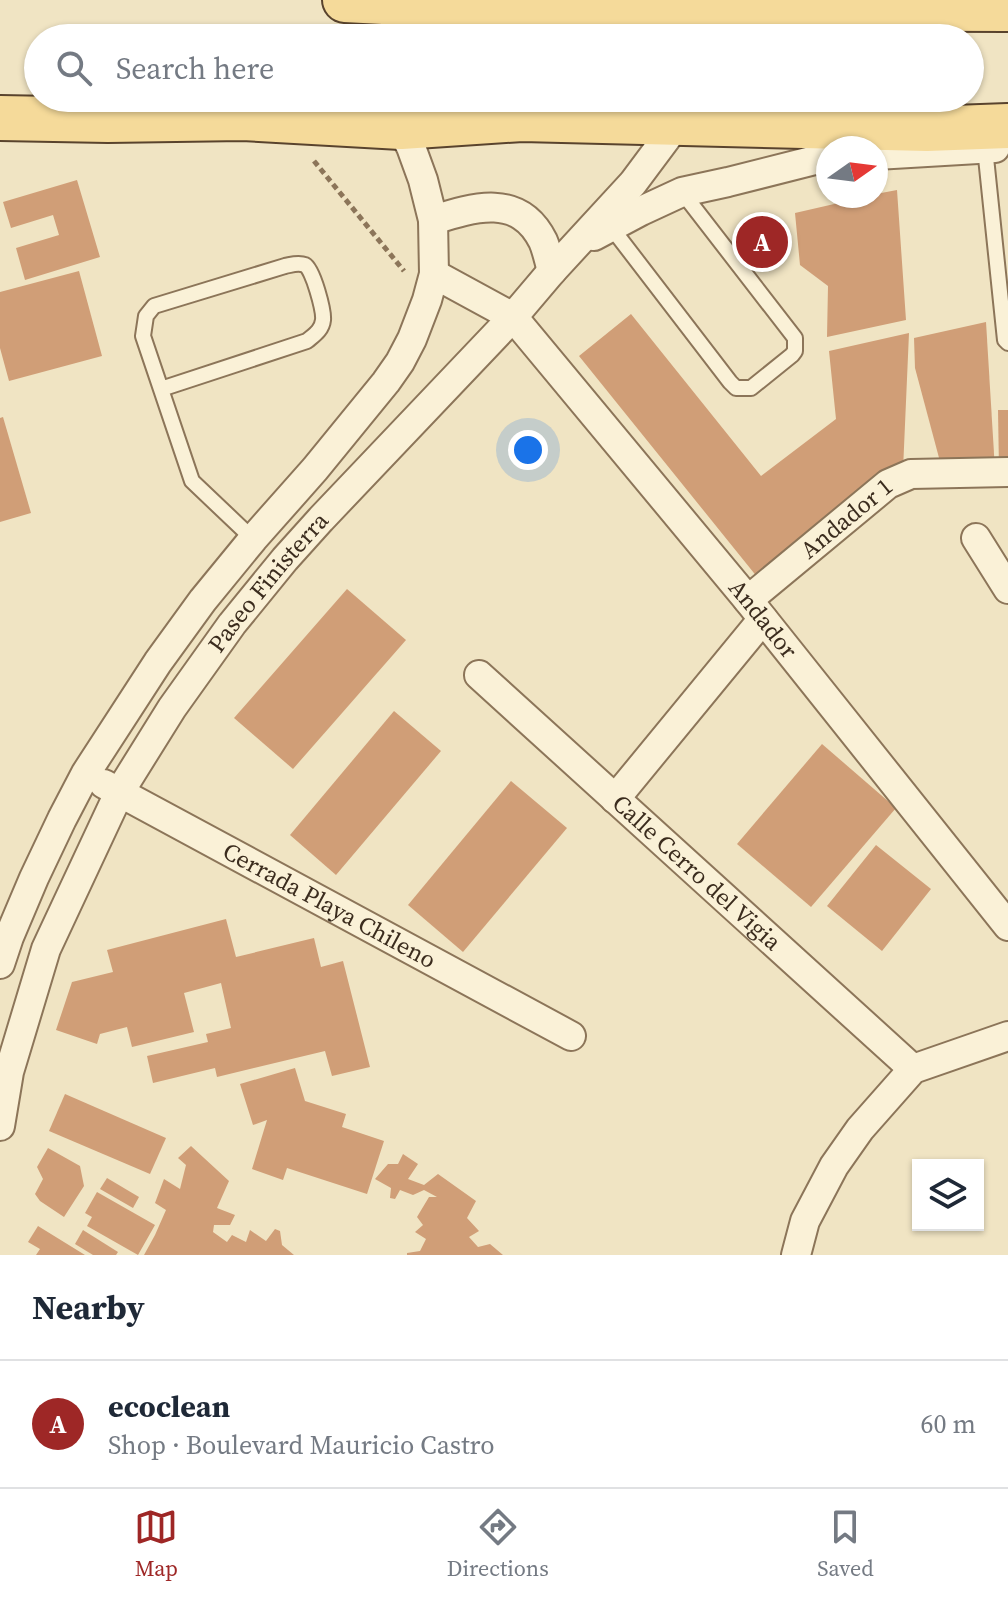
<!DOCTYPE html>
<html lang="en">
<head>
<meta charset="utf-8">
<style>
  body { margin:0; font-family:"Source Serif 4",serif; background:#f6f6f7; color:#1f2937 }
  .controls { position:absolute; right:24px; bottom:24px; display:grid; overflow:hidden; border-radius:0px; box-shadow:0 2px 6px #0004 }
  .controls button { width:72px; height:72px; display:grid; place-items:center; padding:0; border:0; border-bottom:2px solid #e0e1e3; background:#fff; color:#1f2937; font:40px sans-serif }
  .compass { position:absolute; left:816px; top:136px; width:72px; height:72px; border-radius:50%; background:#fff; box-shadow:0 2px 6px #0004; rotate:76deg }
  .you { position:absolute; left:528px; top:450px; width:28px; height:28px; margin:-20px; border:6px solid #fff; border-radius:50%; background:#1a73e8; box-shadow:0 0 0 12px #1a73e833 }
  .badge { display:grid; place-items:center; width:52px; height:52px; border-radius:50%; background:#9e2726; color:#fff; font-size:26px; font-weight:700 }
  .pin { position:absolute; translate:-50% -50%; border:4px solid #fff; box-shadow:0 2px 8px #0006 }
  .list { margin:0; padding:0; list-style:none }
  h2 { display:flex; justify-content:space-between; align-items:center; height:104px; margin:0; padding:0 32px; font-size:34px }
  h2 small { font-size:26px; font-weight:400; color:#747a83 }
  .list li { display:grid; grid-template-columns:52px 1fr auto; gap:24px; align-items:center; box-sizing:border-box; height:128px; padding:0 32px; border-top:2px solid #e0e1e3 }
  .list b { display:block; font-size:30px; white-space:nowrap }
  .list p { margin:0; font-size:26px; white-space:nowrap; color:#747a83 }
  .list em { font-size:26px; font-style:normal; color:#747a83 }
  .icon { flex:none; width:44px; height:44px; fill:none; stroke:currentColor; stroke-width:2; stroke-linecap:round; stroke-linejoin:round }
  .map { position:relative; flex:none; width:1008px; height:1255px; overflow:hidden }
  .search { position:absolute; background:#fff; box-shadow:0 2px 6px #0004; left:24px; right:24px; top:24px; height:88px; display:flex; align-items:center; gap:20px; box-sizing:border-box; padding:0 28px; border-radius:44px; color:#747a83; font-size:30px }
  .sheet { height:232px; background:#fff }
  nav { display:flex; justify-content:space-around; align-items:center; box-sizing:border-box; height:112px; border-top:2px solid #e0e1e3; background:#fff; font-size:22px; color:#747a83 }
  nav a { display:grid; justify-items:center; gap:4px }
  nav .on { color:#9e2726 }
  .map>svg:first-child { display:block }
  .building { fill:#d09e77 }
  .lines { fill:none; stroke-linecap:round; stroke-linejoin:round }
  .service-casing { stroke:#8c7559; stroke-width:18 }
  .minor-casing { stroke:#8c7559; stroke-width:32 }
  .primary-casing { stroke:#59432d; stroke-width:48 }
  .path { stroke:#8c7559; stroke-width:5; stroke-dasharray:6 4; stroke-linecap:butt }
  .service { stroke:#faf1d7; stroke-width:14 }
  .minor { stroke:#faf1d7; stroke-width:28 }
  .primary { stroke:#f5da9a; stroke-width:44 }
  .labels { text-anchor:middle; stroke-width:6; stroke-linejoin:round; paint-order:stroke }
  .street-label { font-size:24px; fill:#3b2c1e; stroke:#f7eed3 }
</style>
</head>
<body>
<div class="map">
<svg width="1008" height="1255" viewBox="0 0 1008 1255">
  <rect width="100%" height="100%" fill="#f0e4c3"/>
  <g class="building">
    <path d="M77,180L100,257L25,280L16,248L59,235L53,215L11,228L3,202Z"/>
    <path d="M897,190L906,320L827,337L828,286L800,265L795,213L869,196H876V194Z"/>
    <path d="M79,271L102,356L9,381L0,348V292Z"/>
    <path d="M631,314L761,476L836,419L829,351L909,333L903,470L762,583L579,356Z"/>
    <path d="M986,322L995,470L942,469L915,368L914,338Z"/>
    <path d="M998,410H1008V469H999Z"/>
    <path d="M3,417L31,513L0,522V418Z"/>
    <path d="M347,589L406,640L293,769L234,718Z"/>
    <path d="M394,711L441,751L336,875L290,835Z"/>
    <path d="M822,744L896,808L811,907L737,844Z"/>
    <path d="M511,781L567,828L463,952L408,905Z"/>
    <path d="M876,845L931,889L882,951L827,906Z"/>
    <path d="M226,919L236,957L314,938L321,967L343,961L370,1067L332,1076L325,1051L217,1077L215,1068L153,1083L147,1056L208,1042L206,1034L231,1028L221,983L184,993L194,1032L132,1047L127,1027L100,1034L97,1044L56,1030L72,982L113,972L107,950Z"/>
    <path d="M295,1068L305,1101L346,1114L342,1127L384,1141L367,1194L287,1168L283,1180L252,1169L267,1120L253,1125L240,1084Z"/>
    <path d="M65,1094L166,1138L150,1174L49,1131Z"/>
    <path d="M191,1146L229,1181L217,1208L235,1215L230,1225H214L213,1232L227,1242L232,1235L246,1242L250,1230L266,1241L275,1229L280,1231L282,1245L294,1255H144L155,1235L166,1210L155,1203L164,1179L180,1189L186,1165L178,1158Z"/>
    <path d="M48,1148L80,1166L84,1186L64,1217L40,1201L35,1194L43,1179L37,1167Z"/>
    <path d="M403,1154L418,1164L408,1179L424,1185L438,1174L476,1201L467,1218L479,1231L469,1237L478,1247L490,1244L503,1255H407V1253L420,1251L426,1239L415,1232L423,1225L417,1217L429,1197H437L424,1190L413,1195L400,1190L395,1199L390,1198L391,1188L375,1179L388,1164H398Z"/>
    <path d="M107,1178L139,1197L133,1208L100,1189Z"/>
    <path d="M97,1192L155,1225L138,1255L87,1226L92,1217L85,1213Z"/>
    <path d="M38,1226L85,1255H36L40,1249L28,1242Z"/>
    <path d="M83,1230L118,1252L116,1255H93L75,1244Z"/>
  </g>
  <g class="lines">
    <defs>
      <g id="service">
        <path d="M985,148L1005,340L1008,343"/>
        <path d="M611,227L730,382L736,388H751L792,355L795,351V338L682,192"/>
        <path d="M161,389L307,341C314,335 322,330 323,320C324,311 313,269 305,265C298,262 291,265 285,266L154,306L146,316L143,336L192,481L253,539"/>
      </g>
      <g id="minor">
        <path d="M695,0C702,12 704,24 704,38"/>
        <path d="M393,38L396,18L404,0"/>
        <path d="M876,155L995,148"/>
        <path d="M433,220C474,207 519,193 543,241C547,250 549,261 552,271"/>
        <path d="M594,236L641,211L682,192L728,182L815,160L828,159"/>
        <path id="s1" d="M434,274L513,317L748,600L1008,926"/>
        <path d="M976,538L1008,589"/>
        <path id="s2" d="M748,600L888,484L911,474L1008,472"/>
        <path id="s3" d="M479,675L913,1069"/>
        <path id="s4" d="M104,784L571,1036"/>
        <path d="M615,799L763,619"/>
        <path d="M0,964L9,937L34,878L62,819L86,773L158,662L203,600L253,539L315,469L386,382L400,362L412,339L427,300L434,274L433,220L423,180L411,147L401,127L395,98"/>
        <path id="s5" d="M0,1126L9,1072L46,949L119,793L172,708L232,624L285,559L321,519L513,317L552,271L633,183L677,124L687,98"/>
        <path d="M796,1255L805,1221L834,1166L860,1129L913,1069L1008,1036"/>
      </g>
      <g id="primary">
        <path d="M345,0L402,3L700,8L1008,9"/>
        <path d="M0,118L108,120L243,118L401,127L522,119L927,129L1008,126"/>
      </g>
    </defs>
    <use href="#service" class="service-casing"/>
    <use href="#minor" class="minor-casing"/>
    <use href="#primary" class="primary-casing"/>
    <path class="path" d="M314,161L404,271"/>
    <use href="#service" class="service"/>
    <use href="#minor" class="minor"/>
    <use href="#primary" class="primary"/>
  </g>
  <g class="labels">
    <g class="street-label">
      <text dy="8" stroke="none"><textPath href="#s2" startOffset="128">Andador 1</textPath></text>
      <text dy="8" stroke="none"><textPath href="#s5" startOffset="614">Paseo Finisterra</textPath></text>
      <text dy="8" stroke="none"><textPath href="#s1" startOffset="482">Andador</textPath></text>
      <text dy="8" stroke="none"><textPath href="#s3" startOffset="294">Calle Cerro del Vigia</textPath></text>
      <text dy="8" stroke="none"><textPath href="#s4" startOffset="256">Cerrada Playa Chileno</textPath></text>
    </g>
  </g>
</svg>
<div class="controls">
<button><svg class="icon" aria-label="layers" viewBox="0 0 24 24"><path d="M12 4l9 5-9 5-9-5zM3 14l9 5 9-5"/></svg></button>
</div>
<svg class="compass" viewBox="-18 -18 36 36"><path d="M0-13l5 13h-10z" fill="#e53935"/><path d="M0 13l5-13h-10z" fill="#747a83"/></svg>
<div class="you"></div>
<div class="pin badge" style="left:762px;top:242px">A</div>
<div class="search"><svg class="icon" aria-label="search" viewBox="0 0 24 24"><circle cx="10" cy="10" r="6"/><path d="M15 15l6 6"/></svg>Search here</div>
</div>
<section class="sheet">
<h2>Nearby<small></small></h2>
<ul class="list">
<li><span class="badge">A</span><div><b>ecoclean</b><p>Shop · Boulevard Mauricio Castro</p></div><em>60 m</em></li>
</ul>
</section>
<nav>
<a class="on"><svg class="icon" aria-label="map" viewBox="0 0 24 24"><path d="M3 6l6-2 6 2 6-2v14l-6 2-6-2-6 2zM9 4v14M15 6v14"/></svg>Map</a>
<a><svg class="icon" aria-label="directions" viewBox="0 0 24 24"><path d="M12 3l9 9-9 9-9-9zM9 14v-3h6M13 9l2 2-2 2"/></svg>Directions</a>
<a><svg class="icon" aria-label="saved" viewBox="0 0 24 24"><path d="M7 4h10v16l-5-4-5 4z"/></svg>Saved</a>
</nav>
</body>
</html>
